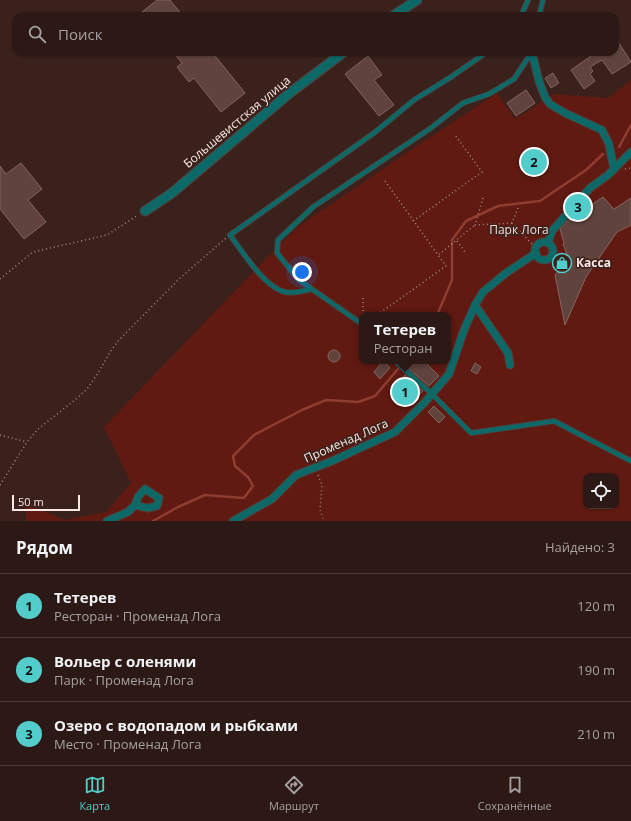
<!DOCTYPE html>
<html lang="ru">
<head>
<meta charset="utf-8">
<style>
  body { margin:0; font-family:"Open Sans",sans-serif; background:#34221e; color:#f1f3f6 }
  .controls { position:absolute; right:12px; bottom:12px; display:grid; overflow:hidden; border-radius:8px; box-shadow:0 1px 3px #0004 }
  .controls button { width:36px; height:36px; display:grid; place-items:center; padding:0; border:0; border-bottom:1px solid #483834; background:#2c1915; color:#f1f3f6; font:20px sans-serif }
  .scale { position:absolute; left:12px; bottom:10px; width:68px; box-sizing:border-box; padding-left:4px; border:2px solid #fce9e5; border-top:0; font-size:11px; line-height:14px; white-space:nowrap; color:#fce9e5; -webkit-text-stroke:3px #3b211c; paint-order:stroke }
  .you { position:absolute; left:302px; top:272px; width:14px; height:14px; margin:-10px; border:3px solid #fff; border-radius:50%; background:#1a73e8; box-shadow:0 0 0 6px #1a73e833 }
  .badge { display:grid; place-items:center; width:26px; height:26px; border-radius:50%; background:#53cdcb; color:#111; font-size:13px; font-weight:700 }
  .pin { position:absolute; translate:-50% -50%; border:2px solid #fff; box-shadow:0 1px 4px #0006 }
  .popup { position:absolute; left:359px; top:312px; width:92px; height:52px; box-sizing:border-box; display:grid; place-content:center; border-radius:8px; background:#2c1915; filter:drop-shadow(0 1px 3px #0005); font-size:13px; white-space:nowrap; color:#a6a0a0 }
  .popup b { font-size:15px; color:#f1f3f6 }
  .popup::after { content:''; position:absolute; left:50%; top:100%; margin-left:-8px; border:8px solid transparent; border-top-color:#2c1915 }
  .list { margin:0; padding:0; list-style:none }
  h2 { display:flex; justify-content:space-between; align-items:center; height:52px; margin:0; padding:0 16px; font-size:17px }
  h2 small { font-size:13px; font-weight:400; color:#a6a0a0 }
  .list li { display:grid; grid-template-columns:26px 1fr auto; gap:12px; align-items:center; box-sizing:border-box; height:64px; padding:0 16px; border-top:1px solid #483834 }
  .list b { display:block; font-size:15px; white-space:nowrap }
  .list p { margin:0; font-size:13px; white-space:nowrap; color:#a6a0a0 }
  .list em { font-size:13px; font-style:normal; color:#a6a0a0 }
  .icon { flex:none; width:22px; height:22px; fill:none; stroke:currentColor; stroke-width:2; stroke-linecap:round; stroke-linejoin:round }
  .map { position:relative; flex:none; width:631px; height:521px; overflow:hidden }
  .search { position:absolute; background:#2c1915; box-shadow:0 1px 3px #0004; left:12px; right:12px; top:12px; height:44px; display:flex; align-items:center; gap:10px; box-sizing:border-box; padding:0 14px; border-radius:12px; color:#a6a0a0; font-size:15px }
  .sheet { height:244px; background:#2c1915 }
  nav { display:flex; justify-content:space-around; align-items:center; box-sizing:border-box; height:56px; border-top:1px solid #483834; background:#2c1915; font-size:11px; color:#a6a0a0 }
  nav a { display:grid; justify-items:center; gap:2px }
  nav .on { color:#53cdcb }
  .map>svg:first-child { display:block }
  .green { fill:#601a11; fill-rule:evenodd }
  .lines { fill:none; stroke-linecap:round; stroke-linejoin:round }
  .stream { stroke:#8e3d31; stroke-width:2.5 }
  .building { fill:#60433d; stroke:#84655f }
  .service-casing { stroke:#563d38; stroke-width:6 }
  .pedestrian-casing { stroke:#563d38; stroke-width:9 }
  .minor-casing { stroke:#563d38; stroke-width:11 }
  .path { stroke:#a08985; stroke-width:1.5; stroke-dasharray:1 3; stroke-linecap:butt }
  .service { stroke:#0d6968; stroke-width:4.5 }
  .pedestrian { stroke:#0d6968; stroke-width:7 }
  .minor { stroke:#0d6968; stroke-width:9 }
  .labels { text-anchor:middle; stroke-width:3; stroke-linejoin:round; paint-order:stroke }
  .street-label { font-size:12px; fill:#fce9e5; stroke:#3b211c }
  .park-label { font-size:12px; fill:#f5dcd7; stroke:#3b211c }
  .poi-label { font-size:12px; font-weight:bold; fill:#fce9e5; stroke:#3b211c; text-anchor:start }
</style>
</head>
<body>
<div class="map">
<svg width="631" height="521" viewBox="0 0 631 521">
  <rect width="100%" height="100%" fill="#3b211c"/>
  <path class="green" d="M631,80V521H26V503L64,520L106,512L131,483L104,427L284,240L299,226L406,153L497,93L515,119L554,94L608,98ZM362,315H448V361H362ZM586,476H616V506H586Z"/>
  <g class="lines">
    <g class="stream">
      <path d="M619,147L631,125"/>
      <path d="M437,315L452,280V240L466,221L498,206L540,201L586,170L603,154"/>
      <path d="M404,362L405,361"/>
      <path d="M153,521L178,507L205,495L244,498L253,486L248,477L235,466L233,456L254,435L302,410L326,400L358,402L375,396L398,369"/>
    </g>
  </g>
  <g class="building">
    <path d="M157,0H170L183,16H137Z"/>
    <path d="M615,37L631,62L612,74L602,60L590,67L593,71L590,74L595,81L584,89L571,70L590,57L587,52H615Z"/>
    <path d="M173,52H212L245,93L221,112L194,78L189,82L177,67L182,63Z"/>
    <path d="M368,56L382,75L374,80L394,105L379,116L345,74Z"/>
    <path d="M553,73L559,83L551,88L545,78Z"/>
    <path d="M526,90L535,103L516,116L507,103Z"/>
    <path d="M21,163L42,189L28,200L46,222L24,239L0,209V166L6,174Z"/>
    <path d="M603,197L614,209L631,198V225L617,232L586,277L565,325L555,275L559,270L556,267L567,254L563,244L564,243L560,229L566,222Z"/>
    <circle cx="334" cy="356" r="6"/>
    <path d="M383,361L390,368L380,379L374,372Z"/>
    <path d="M416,361H424L439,376L429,386L410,370L409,367Z"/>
    <path d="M475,363L481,367L477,374L471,371Z"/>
    <path d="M405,375L423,391L406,407L390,391Z"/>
    <path d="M434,406L445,417L439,423L428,412Z"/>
  </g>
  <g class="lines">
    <defs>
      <g id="service">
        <path d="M521,16L528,0"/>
        <path d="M539,16L543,0"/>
        <path d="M312,289C303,291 294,294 285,292C265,288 242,251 230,235L374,133L414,100L451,77L487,52"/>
        <path d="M362,324L299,280L277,253L278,240L313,207L431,128L463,103L489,94L514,79L532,52"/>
        <path d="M395,361L432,394L471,433L554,421L631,461"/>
      </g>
      <g id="pedestrian">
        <path d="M532,53L539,81L545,97L550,104L565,113L602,130L609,144L614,169"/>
        <circle cx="544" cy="251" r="9"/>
        <path d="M548,243L552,231L590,188L608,175L631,152"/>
        <path d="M475,305L508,353L510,365"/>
        <path d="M107,521L128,512L135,505L138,497L145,489L159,498L157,506L147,508L135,505"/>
        <path d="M233,521L272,499L296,475L332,461L395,432L425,402L449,374L464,330L475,305L483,292L506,273L536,253"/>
      </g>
      <g id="minor">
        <path d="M393,16L417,0"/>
        <path d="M145,211L172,193L291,92L344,52"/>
      </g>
    </defs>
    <use href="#service" class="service-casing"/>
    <use href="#pedestrian" class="pedestrian-casing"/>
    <use href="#minor" class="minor-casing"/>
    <g class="path">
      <path d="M625,169L631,168"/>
      <path d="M385,181L438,255L475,225"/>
      <path d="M483,198L475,225L512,223"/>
      <path d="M518,208L512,223L533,245"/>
      <path d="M413,221L482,172L455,135"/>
      <path d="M457,241L465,252"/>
      <path d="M0,279L33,252L107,235L138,215"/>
      <path d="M363,315V297"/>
      <path d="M377,315L446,266L438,255"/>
      <path d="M0,435L27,442"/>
      <path d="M318,475L322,485L320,510L324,521"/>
      <path d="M0,485L27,442L38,429L75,400L87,389L98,373L110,352L119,340L179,279L226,238"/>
    </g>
    <use href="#service" class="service"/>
    <use href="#pedestrian" class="pedestrian"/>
    <use href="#minor" class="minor"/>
  </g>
  <defs>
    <symbol id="shop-ring" viewBox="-11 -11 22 22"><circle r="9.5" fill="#3b211c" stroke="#53cdcb" stroke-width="1.5"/><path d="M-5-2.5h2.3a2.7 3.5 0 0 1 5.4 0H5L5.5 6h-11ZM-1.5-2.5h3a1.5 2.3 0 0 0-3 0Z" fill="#53cdcb"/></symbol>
  </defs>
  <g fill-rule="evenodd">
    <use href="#shop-ring" x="551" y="252" width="22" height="22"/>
  </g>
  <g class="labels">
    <g class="street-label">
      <text transform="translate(237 122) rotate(-40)" y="4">Большевистская улица</text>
      <text transform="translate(346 441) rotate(-24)" y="4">Променад Лога</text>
    </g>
    <g class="park-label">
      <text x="519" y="234">Парк Лога</text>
    </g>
    <g class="poi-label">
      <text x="576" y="267">Касса</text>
    </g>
  </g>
</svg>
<div class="controls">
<button><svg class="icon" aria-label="locate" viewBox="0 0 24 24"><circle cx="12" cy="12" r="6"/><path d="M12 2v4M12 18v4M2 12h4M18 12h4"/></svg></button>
</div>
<div class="scale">50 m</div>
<div class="you"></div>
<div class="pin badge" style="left:405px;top:392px">1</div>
<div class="popup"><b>Тетерев</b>Ресторан</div>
<div class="pin badge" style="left:534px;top:162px">2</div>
<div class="pin badge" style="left:578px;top:207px">3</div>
<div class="search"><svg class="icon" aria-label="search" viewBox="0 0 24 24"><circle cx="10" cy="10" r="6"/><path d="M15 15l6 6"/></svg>Поиск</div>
</div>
<section class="sheet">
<h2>Рядом<small>Найдено: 3</small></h2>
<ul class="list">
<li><span class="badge">1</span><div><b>Тетерев</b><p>Ресторан · Променад Лога</p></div><em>120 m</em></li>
<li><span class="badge">2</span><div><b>Вольер с оленями</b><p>Парк · Променад Лога</p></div><em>190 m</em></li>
<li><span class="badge">3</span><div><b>Озеро с водопадом и рыбками</b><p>Место · Променад Лога</p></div><em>210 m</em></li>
</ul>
</section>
<nav>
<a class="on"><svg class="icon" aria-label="map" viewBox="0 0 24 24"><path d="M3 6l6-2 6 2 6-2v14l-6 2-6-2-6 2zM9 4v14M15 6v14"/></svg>Карта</a>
<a><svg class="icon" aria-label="directions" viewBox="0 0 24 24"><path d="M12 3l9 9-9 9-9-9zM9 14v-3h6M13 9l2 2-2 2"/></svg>Маршрут</a>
<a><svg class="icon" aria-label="saved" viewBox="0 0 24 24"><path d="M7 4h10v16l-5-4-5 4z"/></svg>Сохранённые</a>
</nav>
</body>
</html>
